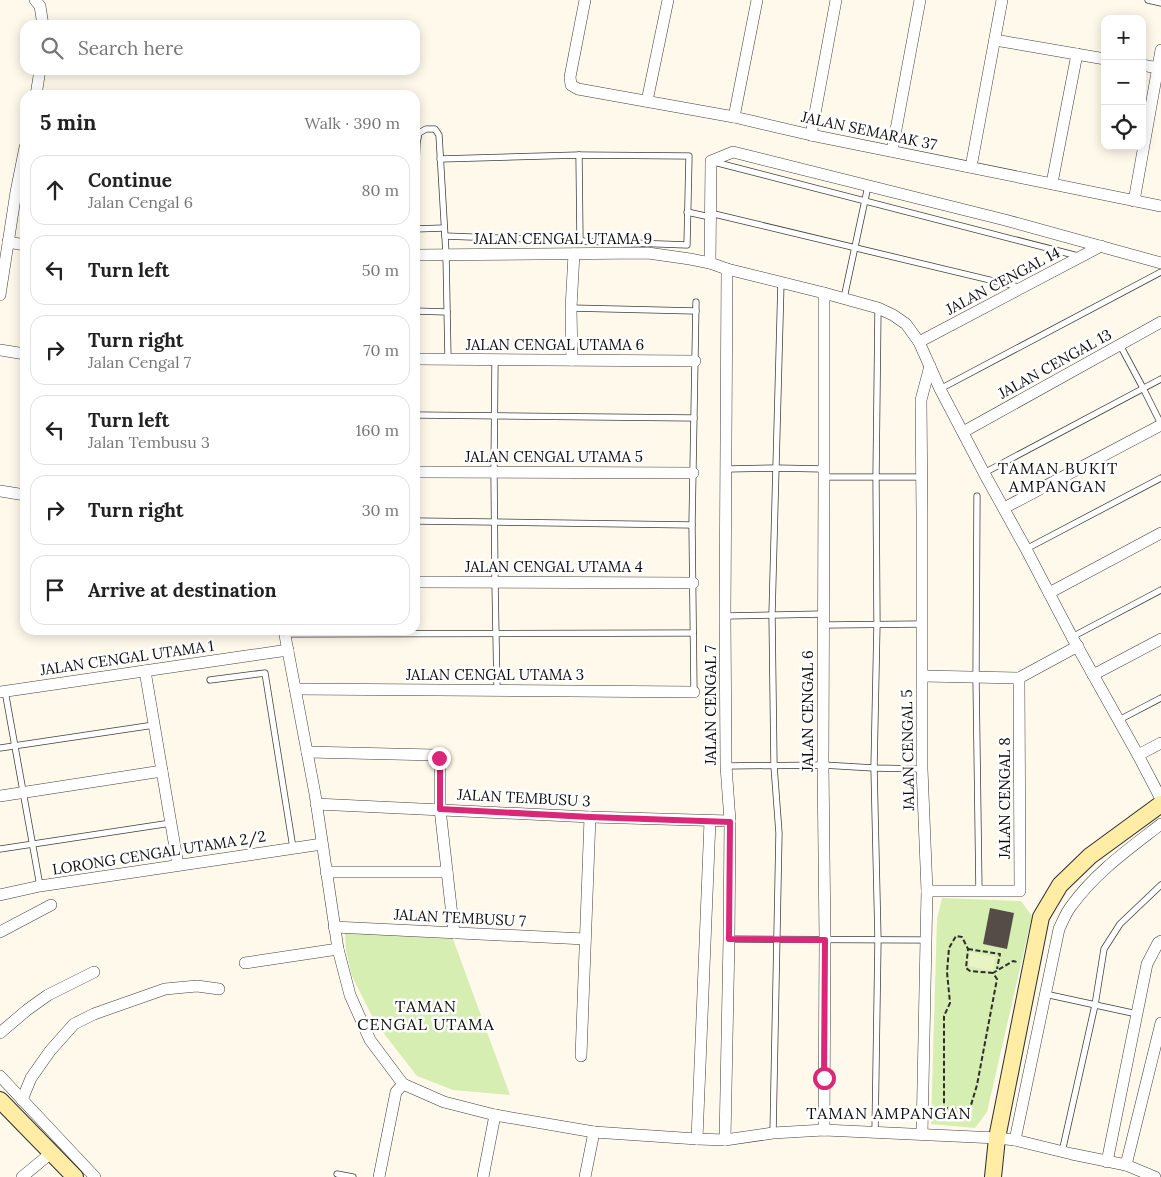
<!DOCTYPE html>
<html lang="en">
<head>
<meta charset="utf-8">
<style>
  body { margin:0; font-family:Lora,serif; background:#f6f6f6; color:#222 }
  .controls { position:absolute; right:15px; top:15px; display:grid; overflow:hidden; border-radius:10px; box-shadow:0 2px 12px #0003 }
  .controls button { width:45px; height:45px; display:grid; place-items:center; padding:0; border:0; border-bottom:1px solid #e0e0e0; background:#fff; color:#222; font:25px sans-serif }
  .stop { position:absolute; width:15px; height:15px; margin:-11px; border:4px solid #db2777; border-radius:50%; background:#fff }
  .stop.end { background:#db2777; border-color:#fff; box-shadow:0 1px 5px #0008 }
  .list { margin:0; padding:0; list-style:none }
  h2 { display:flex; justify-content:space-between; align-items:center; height:65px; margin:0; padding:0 20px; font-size:21px }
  h2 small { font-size:16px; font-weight:400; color:#767676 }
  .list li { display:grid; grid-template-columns:32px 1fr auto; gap:15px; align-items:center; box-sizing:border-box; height:70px; margin:0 10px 10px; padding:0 10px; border:1px solid #e0e0e0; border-radius:15px }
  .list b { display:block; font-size:19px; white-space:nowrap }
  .list p { margin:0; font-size:16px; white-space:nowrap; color:#767676 }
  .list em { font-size:16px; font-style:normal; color:#767676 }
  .icon { flex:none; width:28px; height:28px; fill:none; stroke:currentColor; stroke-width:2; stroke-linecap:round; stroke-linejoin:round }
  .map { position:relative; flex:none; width:1161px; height:1177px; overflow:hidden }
  .search { position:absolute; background:#fff; box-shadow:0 2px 12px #0003; left:20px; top:20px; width:400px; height:55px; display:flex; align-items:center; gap:12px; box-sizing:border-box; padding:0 18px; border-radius:15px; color:#767676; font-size:19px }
  .panel { position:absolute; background:#fff; box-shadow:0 2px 12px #0003; left:20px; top:90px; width:400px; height:545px; border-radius:15px }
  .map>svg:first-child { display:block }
  .green { fill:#d6eeb1 }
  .pitch { fill:#e8f4c4 }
  .building { fill:#564c47 }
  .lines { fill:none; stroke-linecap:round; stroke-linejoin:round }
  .lane-casing { stroke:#3f3f3f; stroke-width:7 }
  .street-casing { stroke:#3f3f3f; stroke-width:12 }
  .secondary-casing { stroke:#2e2e2e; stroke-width:18 }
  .path { stroke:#2e2e2e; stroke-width:2; stroke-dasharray:5 2.5; stroke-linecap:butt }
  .lane { stroke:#fff; stroke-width:5.5 }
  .street { stroke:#fff; stroke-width:11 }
  .secondary { stroke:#ffeda6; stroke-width:16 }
  .route { stroke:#db2777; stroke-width:6 }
  .labels { text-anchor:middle; stroke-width:5; stroke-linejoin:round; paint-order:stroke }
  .street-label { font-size:15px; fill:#0c0c0c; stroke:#fff }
  .neighbourhood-label { font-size:16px; letter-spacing:1px; fill:#0c0c0c; stroke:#fff }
</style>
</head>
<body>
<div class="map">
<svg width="1161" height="1177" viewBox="0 0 1161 1177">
  <rect width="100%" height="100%" fill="#fff9eb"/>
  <g class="green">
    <path d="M942,898L1021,901L1032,916L987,1112L975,1128L931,1124L937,919Z"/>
    <path d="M345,933L453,939L510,1095L453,1090L417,1076L375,1022L352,976L346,951Z"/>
  </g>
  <path class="pitch" d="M970,952L996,957L993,971L968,966Z"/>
  <path class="building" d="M990,908L1014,913L1007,949L983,944Z"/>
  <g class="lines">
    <defs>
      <g id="lane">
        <path d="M1148,0L1161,3"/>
        <path d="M579,155L580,240"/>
        <path d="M440,159L579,155L689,156L687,245L445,236"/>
        <path d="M714,162L1078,256"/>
        <path d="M415,197L417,143L419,133L426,129H435L439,135L446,254L448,359"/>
        <path d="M687,212L710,217"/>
        <path d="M710,213L1019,287"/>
        <path d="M415,229L444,228"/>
        <path d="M844,298L868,186"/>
        <path d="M571,308L696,311"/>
        <path d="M415,311L447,312"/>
        <path d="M1120,345L1143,388L1161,424"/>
        <path d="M495,360L494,472L495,582L497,690"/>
        <path d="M940,389L1161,272"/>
        <path d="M415,415L694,418"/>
        <path d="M726,469L775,468L824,469"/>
        <path d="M984,473L1161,379"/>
        <path d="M824,477H922"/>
        <path d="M977,496L976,678L979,891"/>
        <path d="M415,521L692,525"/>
        <path d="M1026,549L1161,478"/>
        <path d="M725,616L823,614"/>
        <path d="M824,625L922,624"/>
        <path d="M285,634L693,633"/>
        <path d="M1072,637L1161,590"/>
        <path d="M210,680L265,673L293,848"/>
        <path d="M5,691L40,886"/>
        <path d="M694,692L692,525L696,302"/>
        <path d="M1119,720L1161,698"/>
        <path d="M0,748L154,725"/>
        <path d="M726,766L823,765L874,768L922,769"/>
        <path d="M0,849L171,823"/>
        <path d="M729,939L926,940"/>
        <path d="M1045,994L1137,1014"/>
        <path d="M773,1133L779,833L774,766L772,614L781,282"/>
        <path d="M875,1133L878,940L874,768L877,624L876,477L878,308"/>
        <path d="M1062,1152L1095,1005L1104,949L1120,924L1161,885"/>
        <path d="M337,1174L353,1177"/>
      </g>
      <g id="street">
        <path d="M35,0L40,6L43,25"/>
        <path d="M585,0L570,77L571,85L578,89L734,117L811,135L1161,206"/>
        <path d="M995,40L1105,59"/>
        <path d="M1142,65L1158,68"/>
        <path d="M36,95L40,70"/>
        <path d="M647,101L668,0"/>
        <path d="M734,117L757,0"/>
        <path d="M811,135L836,0"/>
        <path d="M892,151L920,0"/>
        <path d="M971,167L1002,0"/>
        <path d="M1052,183L1077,54"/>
        <path d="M1134,201L1161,50"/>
        <path d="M8,242L25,245"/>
        <path d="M415,255L648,253L690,259L710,263L727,269L824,293L878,308L893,315L906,324L919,342L940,389L984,473L1026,549L1072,637L1138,755L1161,799"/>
        <path d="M710,263L711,161L733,152L1005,220L1161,263"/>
        <path d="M824,293V477L823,765L825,940L824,1130"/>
        <path d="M0,295L16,192L25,147"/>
        <path d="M919,342L1101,246"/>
        <path d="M0,350L25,354"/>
        <path d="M415,359L695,361"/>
        <path d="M572,360L571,308L574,254"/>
        <path d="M963,432L1161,322"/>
        <path d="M415,472L693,473"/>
        <path d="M0,491L25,495"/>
        <path d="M1004,508L1161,425"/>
        <path d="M415,582L693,583"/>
        <path d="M1049,593L1161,533"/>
        <path d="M284,630L315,794L338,949L350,995L370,1040L403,1084L444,1102L495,1115L594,1132L697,1139L725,1140L773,1133L824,1130L997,1138L1015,1140L1072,1154L1126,1165L1155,1177"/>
        <path d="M145,671L178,865"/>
        <path d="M1093,675L1161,639"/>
        <path d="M923,676L1019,678"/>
        <path d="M295,689L694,692"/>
        <path d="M0,692L288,650"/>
        <path d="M307,752L435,755L439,758L440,765V809L454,933"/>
        <path d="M1138,755L1161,743"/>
        <path d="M0,796L162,771"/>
        <path d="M316,804L590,817L730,821"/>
        <path d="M326,872H447"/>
        <path d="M927,891H1020L1019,678L1078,646"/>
        <path d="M0,895L40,886L322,844"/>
        <path d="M334,927L585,939"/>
        <path d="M0,932L51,905"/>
        <path d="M245,963L338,949"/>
        <path d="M0,1033L27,1010L48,995L94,972"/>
        <path d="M581,1056L590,817"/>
        <path d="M0,1076L95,1177"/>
        <path d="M22,1100L31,1078L50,1051L74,1024L94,1014L165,989L197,986L219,989"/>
        <path d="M922,1134L927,891L922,769V513L921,400L930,366"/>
        <path d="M697,1139L710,821"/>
        <path d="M725,1140L729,939L730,821L726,766L725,616L727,269"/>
        <path d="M1015,1140L1059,929C1063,921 1066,912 1072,905C1096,872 1129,849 1161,824"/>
        <path d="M1107,1162L1147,964L1158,943L1161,941"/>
        <path d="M1126,1165L1161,1023"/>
        <path d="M22,1177L51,1153"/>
        <path d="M379,1177L396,1092L403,1084"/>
        <path d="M483,1177L495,1115"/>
        <path d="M585,1177L594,1132"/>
      </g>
      <g id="secondary">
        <path d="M0,1100L75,1177"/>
        <path d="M993,1177L997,1138L1041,917L1060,885L1090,856L1161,804"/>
      </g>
    </defs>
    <use href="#lane" class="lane-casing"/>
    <use href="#street" class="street-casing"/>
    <use href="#secondary" class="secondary-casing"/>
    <g class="path">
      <path d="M968,949L1000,954L997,969"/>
      <path d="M993,973L970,971L966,968L968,949L962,937L956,936L949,948L947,972L950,1003L944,1016V1106L946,1108L967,1109L971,1105L977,1085L997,979L993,973L1013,961L1017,962"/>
    </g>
    <use href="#lane" class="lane"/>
    <use href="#street" class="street"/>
    <use href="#secondary" class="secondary"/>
  </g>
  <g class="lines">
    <path class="route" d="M439,758L440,764V809L590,817L730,822L729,939L825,940L824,1078"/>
  </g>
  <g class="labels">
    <g class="street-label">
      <text transform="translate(869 131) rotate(12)" y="5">JALAN SEMARAK 37</text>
      <text x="563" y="244">JALAN CENGAL UTAMA 9</text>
      <text transform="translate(1003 281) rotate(-28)" y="5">JALAN CENGAL 14</text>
      <text x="555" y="350">JALAN CENGAL UTAMA 6</text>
      <text transform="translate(1055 364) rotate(-29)" y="5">JALAN CENGAL 13</text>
      <text x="554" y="462">JALAN CENGAL UTAMA 5</text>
      <text x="554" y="572">JALAN CENGAL UTAMA 4</text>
      <text transform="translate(127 658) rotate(-8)" y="5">JALAN CENGAL UTAMA 1</text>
      <text x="495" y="680">JALAN CENGAL UTAMA 3</text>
      <text transform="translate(711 705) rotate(-90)" y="5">JALAN CENGAL 7</text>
      <text transform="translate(808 711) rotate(-90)" y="5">JALAN CENGAL 6</text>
      <text transform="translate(908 750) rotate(-91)" y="5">JALAN CENGAL 5</text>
      <text transform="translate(524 798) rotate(3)" y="5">JALAN TEMBUSU 3</text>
      <text transform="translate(1005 798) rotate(-90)" y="5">JALAN CENGAL 8</text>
      <text transform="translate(159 853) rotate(-9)" y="5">LORONG CENGAL UTAMA 2/2</text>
      <text transform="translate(460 918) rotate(3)" y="5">JALAN TEMBUSU 7</text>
    </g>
    <g class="neighbourhood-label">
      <text x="1058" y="474">TAMAN BUKIT<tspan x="1058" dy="18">AMPANGAN</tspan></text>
      <text x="426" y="1012">TAMAN<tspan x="426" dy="18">CENGAL UTAMA</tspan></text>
      <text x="889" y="1119">TAMAN AMPANGAN</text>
    </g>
  </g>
</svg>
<div class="controls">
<button>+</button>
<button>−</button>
<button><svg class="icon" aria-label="locate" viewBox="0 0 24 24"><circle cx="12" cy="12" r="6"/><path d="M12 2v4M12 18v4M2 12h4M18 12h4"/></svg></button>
</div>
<div class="stop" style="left:824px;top:1078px"></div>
<div class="stop end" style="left:439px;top:758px"></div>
<div class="search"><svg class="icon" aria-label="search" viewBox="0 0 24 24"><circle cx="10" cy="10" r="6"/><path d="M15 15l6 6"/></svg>Search here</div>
<section class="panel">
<h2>5 min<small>Walk · 390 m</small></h2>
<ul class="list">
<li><svg class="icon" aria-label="ahead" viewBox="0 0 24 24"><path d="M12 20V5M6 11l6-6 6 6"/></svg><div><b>Continue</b><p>Jalan Cengal 6</p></div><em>80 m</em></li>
<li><svg class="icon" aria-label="left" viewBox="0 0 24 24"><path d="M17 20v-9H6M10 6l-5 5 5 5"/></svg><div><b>Turn left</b></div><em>50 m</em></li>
<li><svg class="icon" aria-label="right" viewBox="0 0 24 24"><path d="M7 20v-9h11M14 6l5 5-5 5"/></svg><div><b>Turn right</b><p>Jalan Cengal 7</p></div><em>70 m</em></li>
<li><svg class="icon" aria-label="left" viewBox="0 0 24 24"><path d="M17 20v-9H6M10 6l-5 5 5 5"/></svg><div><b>Turn left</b><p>Jalan Tembusu 3</p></div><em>160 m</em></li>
<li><svg class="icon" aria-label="right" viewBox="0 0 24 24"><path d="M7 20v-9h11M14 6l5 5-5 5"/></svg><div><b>Turn right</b></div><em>30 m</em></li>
<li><svg class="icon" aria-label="arrive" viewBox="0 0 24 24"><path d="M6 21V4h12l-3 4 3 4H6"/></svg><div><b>Arrive at destination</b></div></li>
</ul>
</section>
</div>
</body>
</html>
